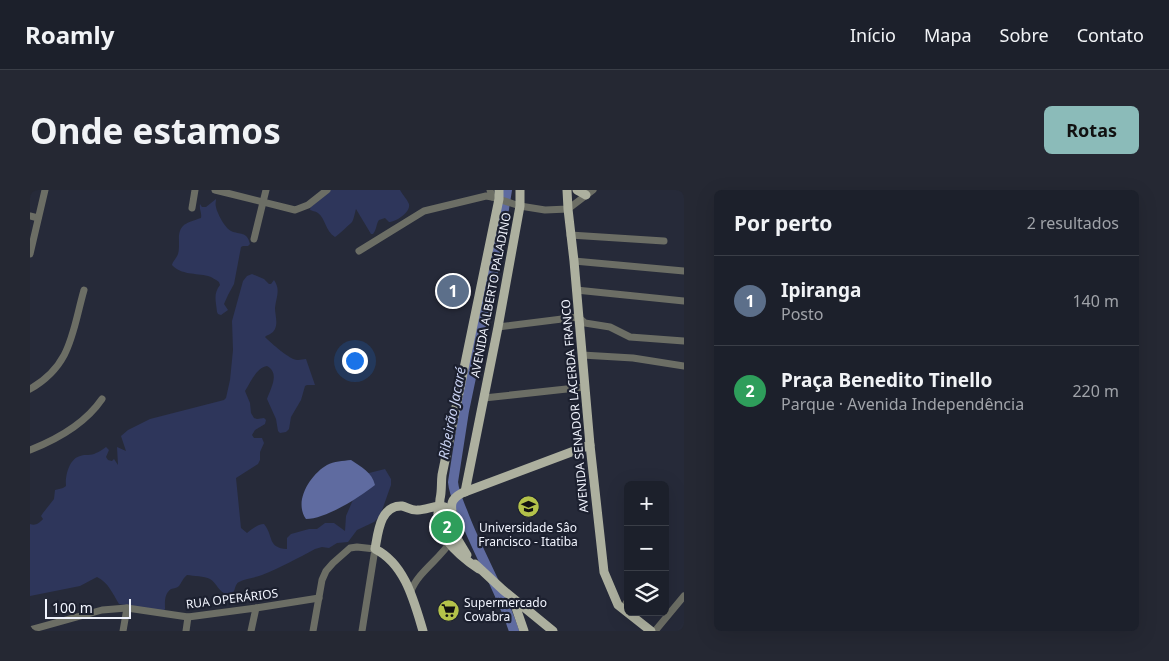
<!DOCTYPE html>
<html lang="pt">
<head>
<meta charset="utf-8">
<style>
  body { margin:0; font-family:"Noto Sans",sans-serif; background:#252833; color:#f1f3f6 }
  .controls { position:absolute; right:15px; bottom:15px; display:grid; overflow:hidden; border-radius:8px; box-shadow:0 5px 20px #0002 }
  .controls button { width:45px; height:45px; display:grid; place-items:center; padding:0; border:0; border-bottom:1px solid #3a3e47; background:#1c202b; color:#f1f3f6; font:25px sans-serif }
  .scale { position:absolute; left:15px; bottom:12px; width:86px; box-sizing:border-box; padding-left:5px; border:2px solid #f0f3fd; border-top:0; font-size:14px; line-height:18px; white-space:nowrap; color:#f0f3fd; -webkit-text-stroke:4px #1c202f; paint-order:stroke }
  .you { position:absolute; left:324px; top:170px; width:18px; height:18px; margin:-12px; border:4px solid #fff; border-radius:50%; background:#1a73e8; box-shadow:0 0 0 8px #1a73e833 }
  .badge { display:grid; place-items:center; width:32px; height:32px; border-radius:50%; background:#8bbbb9; color:#fff; font-size:16px; font-weight:700 }
  .pin { position:absolute; translate:-50% -50%; border:2px solid #fff; box-shadow:0 1px 5px #0006 }
  .list { margin:0; padding:0; list-style:none }
  h2 { display:flex; justify-content:space-between; align-items:center; height:65px; margin:0; padding:0 20px; font-size:21px }
  h2 small { font-size:16px; font-weight:400; color:#a0a3a9 }
  .list li { display:grid; grid-template-columns:32px 1fr auto; gap:15px; align-items:center; box-sizing:border-box; height:90px; padding:0 20px; border-top:1px solid #3a3e47 }
  .list b { display:block; font-size:19px; white-space:nowrap }
  .list p { margin:0; font-size:16px; white-space:nowrap; color:#a0a3a9 }
  .list em { font-size:16px; font-style:normal; color:#a0a3a9 }
  .icon { flex:none; width:28px; height:28px; fill:none; stroke:currentColor; stroke-width:2; stroke-linecap:round; stroke-linejoin:round }
  .map { position:relative; flex:none; width:654px; height:441px; overflow:hidden; border-radius:8px }
  header { display:flex; align-items:center; gap:30px; box-sizing:border-box; height:70px; padding:0 25px; background:#1c202b; border-bottom:1px solid #3a3e47 }
  header strong { font-size:24px }
  nav { display:flex; gap:28px; margin-inline-start:auto; font-size:18px }
  .intro { display:flex; align-items:center; justify-content:space-between; box-sizing:border-box; height:120px; padding:0 30px }
  h1 { margin:0; font-size:35px }
  .button { padding:12px 22px; border-radius:8px; background:#8bbbb9; color:#111; font-size:18px; font-weight:700 }
  main { display:flex; gap:30px; padding:0 30px }
  aside { flex:1; background:#1c202b; border-radius:8px; box-shadow:0 5px 20px #0002 }
  .map>svg:first-child { display:block }
  .green { fill:#2e365b }
  .water { fill:#5f6ba0 }
  .lines { fill:none; stroke-linecap:round; stroke-linejoin:round }
  .river { stroke:#5f6ba0; stroke-width:10 }
  .minor { stroke:#6c6e65; stroke-width:7 }
  .major { stroke:#adb09f; stroke-width:9 }
  .labels { text-anchor:middle; stroke-width:4.5; stroke-linejoin:round; paint-order:stroke }
  .street-label { font-size:12px; fill:#f0f3fd; stroke:#1c202f }
  .poi-label { font-size:12px; fill:#f0f3fd; stroke:#1c202f }
  .water-label { font-size:14px; font-style:italic; fill:#c9d2f2; stroke:#1c202f }
</style>
</head>
<body>
<header>
<strong>Roamly</strong>
<nav><a>Início</a><a>Mapa</a><a>Sobre</a><a>Contato</a></nav>
</header>
<div class="intro"><h1>Onde estamos</h1><a class="button">Rotas</a></div>
<main>
<div class="map">
<svg width="654" height="441" viewBox="0 0 654 441">
  <rect width="100%" height="100%" fill="#262a39"/>
  <g class="green">
    <path d="M297,0H370C372,4 377,9 379,14C381,22 366,32 359,32L355,28L349,30C346,34 347,39 343,44H341L326,19C325,22 324,29 322,32C319,35 308,45 305,47C295,41 296,29 288,23C285,21 282,21 280,20L281,15Z"/>
    <path d="M186,9C186,12 185,14 186,17C187,23 195,38 201,41C210,45 217,41 220,54L218,56H213L211,57L204,94L198,105L194,114L198,120L191,125L188,124L187,122C186,111 183,104 190,95L189,92C186,90 182,87 178,86C166,83 151,85 142,75C143,71 146,69 148,64C149,61 149,56 149,52C148,34 156,33 171,28C172,23 169,19 170,14L172,17H176Z"/>
    <path d="M222,84L234,89L239,94H241L244,90C251,100 246,107 245,118C245,125 248,132 245,139C243,143 240,144 236,146L235,147C241,153 261,171 268,170C271,170 273,169 276,169L285,195H277L275,196L271,210L261,227L259,239L256,242L250,243L248,241L246,229L237,209C241,198 250,183 237,176C226,178 221,192 215,201L220,213L221,223L224,228L227,229L234,228L236,230L235,234L225,240L222,245L224,248H232L234,253L230,262V270L228,274L206,288L211,338L217,343C222,339 228,334 234,334C244,346 237,358 257,359V348L261,344L279,339H287L295,333H304L315,341L316,326L322,312L328,302L335,284L355,279L361,289V295L350,326L344,332L327,340L318,352L307,353L299,358L292,357L285,359C268,368 250,378 232,385C225,388 216,388 209,392C203,395 207,406 197,404C189,403 187,393 180,389C174,386 164,386 157,385C153,388 152,392 149,396C147,398 144,398 141,399C134,404 135,412 135,419L133,422H129L89,414C83,404 78,392 67,387L50,396L0,406V334C6,336 9,333 13,329L11,326L13,323L24,309L25,300L33,298L36,296C35,286 39,269 50,266C55,264 61,266 66,263C69,262 73,259 76,257L79,260L76,267L78,270L82,271L84,269L88,275L87,257L96,261L91,246L98,240L120,229L194,210L196,208L200,190L203,160L202,131L213,91L217,86Z"/>
  </g>
  <path class="water" d="M321,270C331,277 342,282 345,295C330,307 296,329 276,329C263,311 281,284 297,275C304,271 313,271 321,270Z"/>
  <g class="lines">
    <path class="river" d="M477,0L467,63L434,221L423,292C424,304 430,315 434,326C449,365 471,401 484,441"/>
    <g class="minor">
      <path d="M185,0L265,20L278,15L297,0"/>
      <path d="M460,0L462,7L490,16L515,20L538,19L563,0"/>
      <path d="M162,18L165,0"/>
      <path d="M0,26L8,28"/>
      <path d="M540,45L634,51"/>
      <path d="M224,49L236,0"/>
      <path d="M329,61L394,21L456,6L462,7"/>
      <path d="M0,64L15,0"/>
      <path d="M544,71L654,81"/>
      <path d="M546,100L654,111"/>
      <path d="M468,137L548,127L555,133L580,137L600,147L654,151"/>
      <path d="M552,165L603,168L654,176"/>
      <path d="M0,199C42,175 42,142 54,100"/>
      <path d="M454,208L555,197"/>
      <path d="M0,260C28,249 55,234 72,209"/>
      <path d="M381,401C388,382 410,369 421,351"/>
      <path d="M593,418L598,410"/>
      <path d="M0,440L72,420L97,418L158,427L226,418L289,408"/>
      <path d="M93,441L97,418"/>
      <path d="M156,441L158,427"/>
      <path d="M221,441L226,418"/>
      <path d="M283,441L292,390L296,381L303,373L320,358L327,357L345,359L332,441"/>
      <path d="M625,441L654,406"/>
    </g>
    <g class="major">
      <path d="M537,0L538,19L544,71L560,255L574,382L588,415L621,441"/>
      <path d="M547,0L556,5"/>
      <path d="M435,302L468,137L490,16V0"/>
      <path d="M423,326C420,314 421,309 432,303L560,255"/>
      <path d="M445,374L473,400L523,441"/>
      <path d="M449,379C431,367 407,348 408,324C408,319 410,314 410,309C412,301 411,293 412,285L469,9V0"/>
      <path d="M483,409L494,441"/>
      <path d="M393,441C384,411 375,374 345,359C348,343 350,315 372,316C377,317 382,321 388,320C398,320 405,314 415,317L420,325L425,345L437,365"/>
    </g>
  </g>
  <defs>
    <symbol id="university-disc" viewBox="-11 -11 22 22"><circle r="9.5" fill="#b4c24a" stroke="#1c202f"/><path d="M0-5L7-2L0 1L-7-2ZM-4 1L0 2.5L4 1V4Q0 6-4 4Z" fill="#111"/></symbol>
    <symbol id="supermarket-disc" viewBox="-11 -11 22 22"><circle r="9.5" fill="#b4c24a" stroke="#1c202f"/><path d="M-6-5.5h2.5l.6 2H6L4.5 2H-2.5L-4.4-4H-6ZM-1.5 3.2a1.3 1.3 0 1 0 .1 0ZM3 3.2a1.3 1.3 0 1 0 .1 0Z" fill="#111"/></symbol>
  </defs>
  <g fill-rule="evenodd">
    <use href="#university-disc" x="486" y="304" width="25" height="25"/>
    <use href="#supermarket-disc" x="406" y="408" width="25" height="25"/>
  </g>
  <g class="labels">
    <g class="street-label">
      <text transform="translate(461 105) rotate(-79)" y="4">AVENIDA ALBERTO PALADINO</text>
      <text transform="translate(545 216) rotate(-95)" y="4">AVENIDA SENADOR LACERDA FRANCO</text>
      <text transform="translate(202 409) rotate(-7)" y="4">RUA OPERÁRIOS</text>
    </g>
    <g class="poi-label">
      <text x="498" y="342">Universidade Sâo<tspan x="498" dy="14">Francisco - Itatiba</tspan></text>
      <text x="434" y="417" text-anchor="start">Supermercado<tspan x="434" dy="14">Covabra</tspan></text>
    </g>
    <g class="water-label">
      <text transform="translate(422 223) rotate(-79)" y="5">Ribeirão Jacaré</text>
    </g>
  </g>
</svg>
<div class="controls">
<button>+</button>
<button>−</button>
<button><svg class="icon" aria-label="layers" viewBox="0 0 24 24"><path d="M12 4l9 5-9 5-9-5zM3 14l9 5 9-5"/></svg></button>
</div>
<div class="scale">100 m</div>
<div class="you"></div>
<div class="pin badge" style="left:423px;top:101px;background:#5c6f8a">1</div>
<div class="pin badge" style="left:417px;top:337px;background:#2e9e5b">2</div>
</div>
<aside>
<h2>Por perto<small>2 resultados</small></h2>
<ul class="list">
<li><span class="badge" style="background:#5c6f8a">1</span><div><b>Ipiranga</b><p>Posto</p></div><em>140 m</em></li>
<li><span class="badge" style="background:#2e9e5b">2</span><div><b>Praça Benedito Tinello</b><p>Parque · Avenida Independência</p></div><em>220 m</em></li>
</ul>
</aside>
</main>
</body>
</html>
